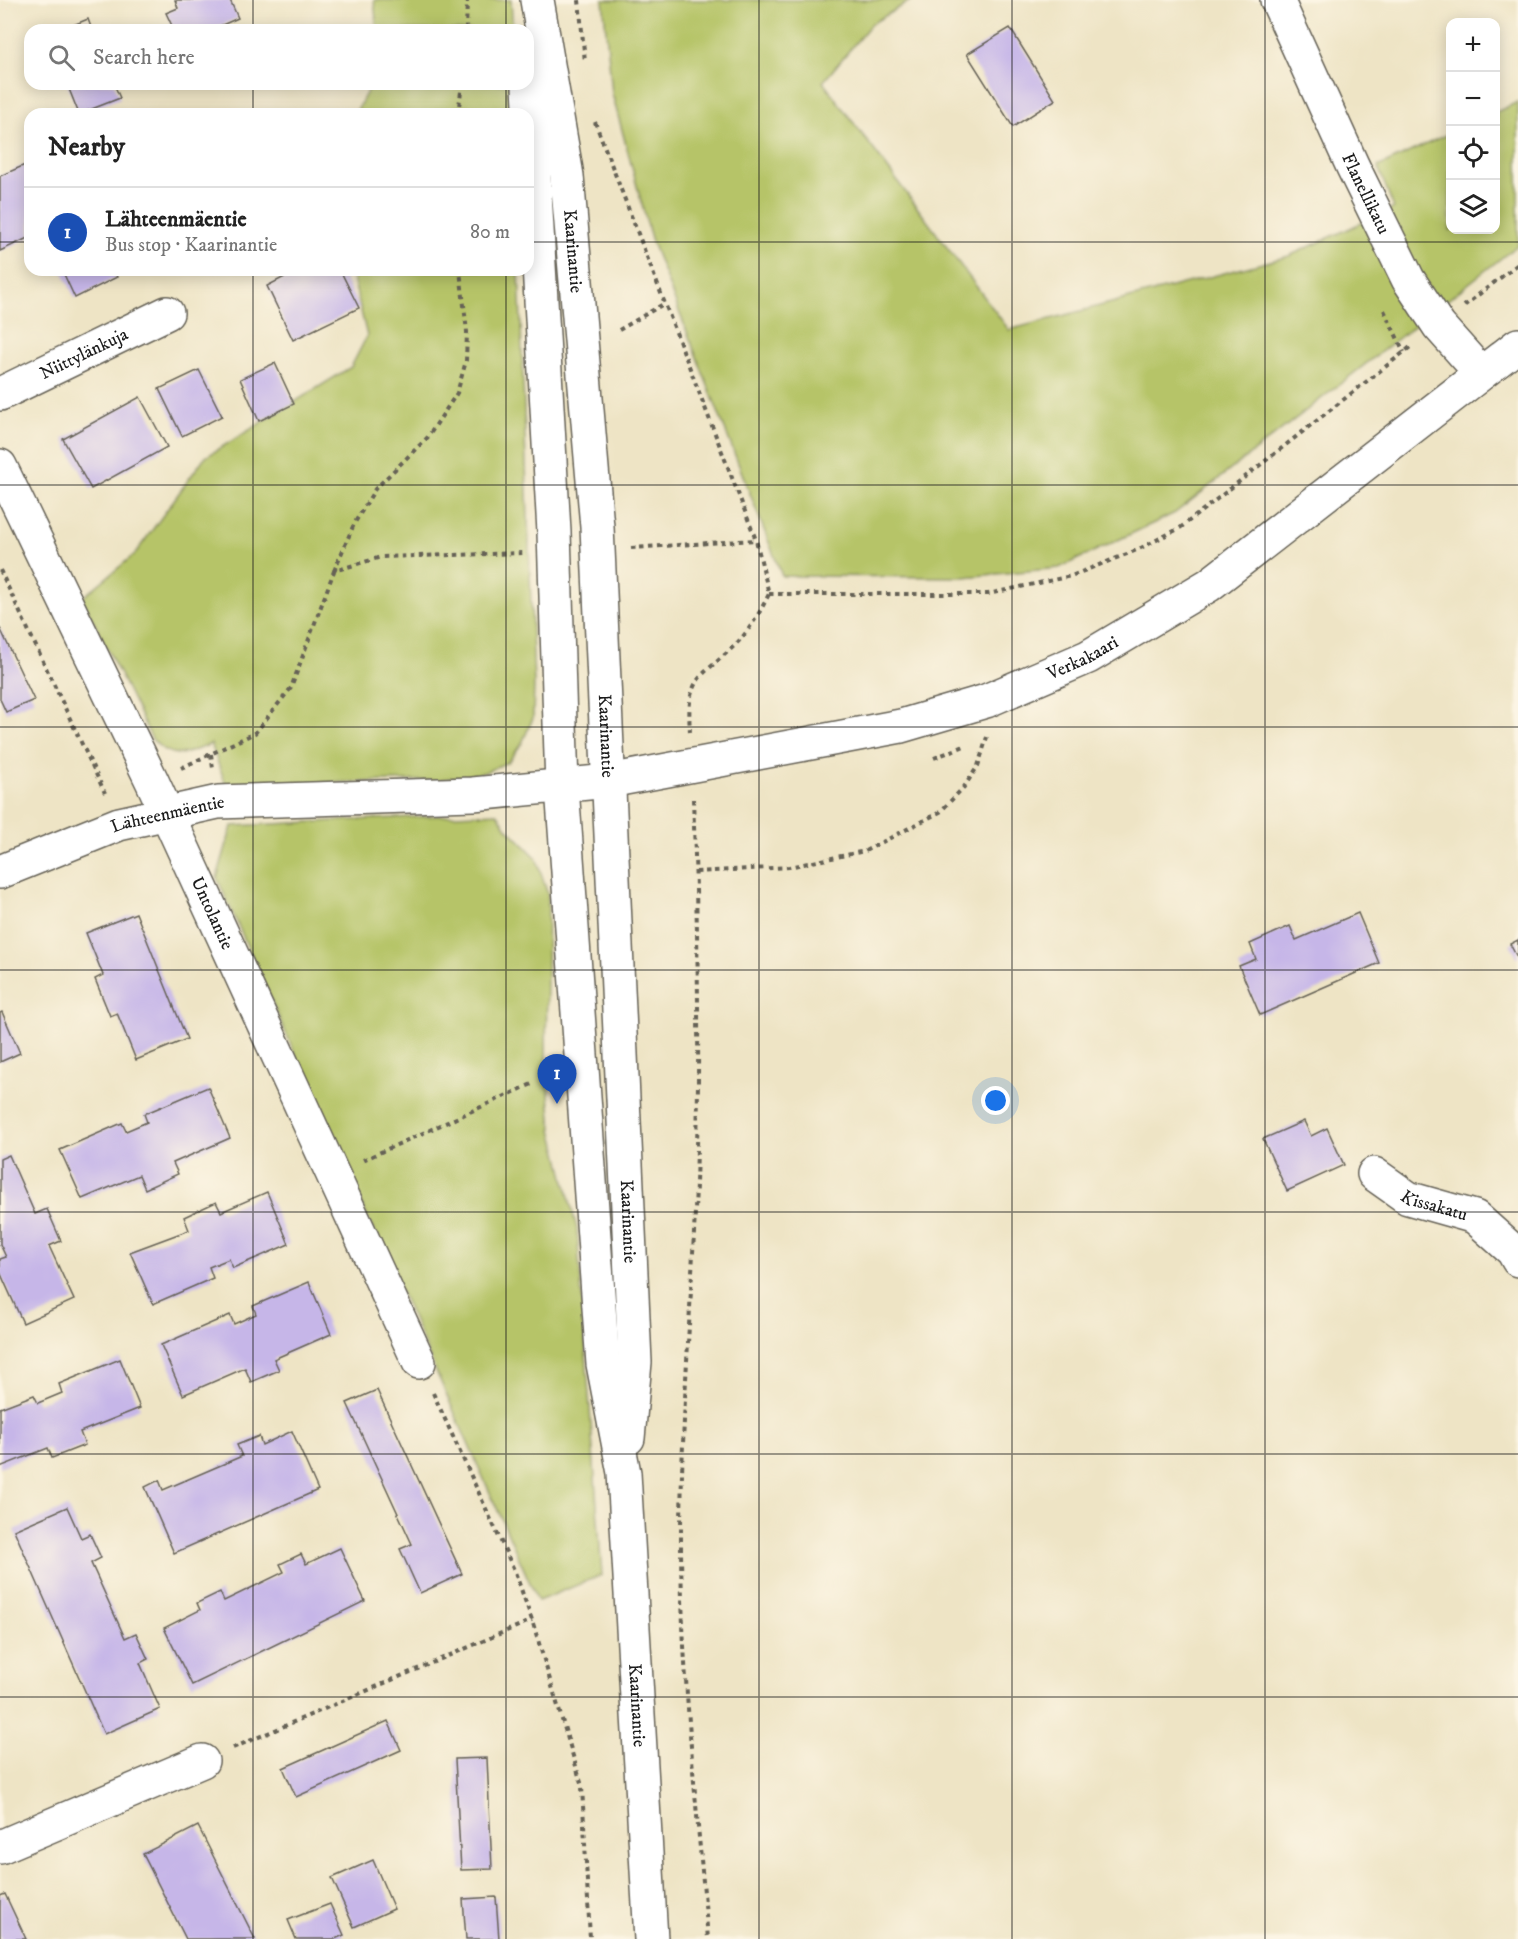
<!DOCTYPE html>
<html lang="en">
<head>
<meta charset="utf-8">
<style>
  body { margin:0; font-family:"IM FELL DW Pica",serif; background:#f2f2f2; color:#222 }
  .controls { position:absolute; right:18px; top:18px; display:grid; overflow:hidden; border-radius:12px; box-shadow:0 3px 15px #0003 }
  .controls button { width:54px; height:54px; display:grid; place-items:center; padding:0; border:0; border-bottom:2px solid #e0e0e0; background:#fff; color:#222; font:30px sans-serif }
  .you { position:absolute; left:996px; top:1101px; width:21px; height:21px; margin:-15px; border:4px solid #fff; border-radius:50%; background:#1a73e8; box-shadow:0 0 0 9px #1a73e833 }
  .badge { display:grid; place-items:center; width:39px; height:39px; border-radius:50%; background:#0b8043; color:#fff; font-size:20px; font-weight:700 }
  .pin { position:absolute; translate:-50% -50px; filter:drop-shadow(0 2px 3px #0008) }
  .pin::after { content:''; position:absolute; top:32px; width:21px; height:18px; background:inherit; clip-path:polygon(0 0,100% 0,50% 100%) }
  .list { margin:0; padding:0; list-style:none }
  h2 { display:flex; justify-content:space-between; align-items:center; height:78px; margin:0; padding:0 24px; font-size:26px }
  h2 small { font-size:20px; font-weight:400; color:#767676 }
  .list li { display:grid; grid-template-columns:39px 1fr auto; gap:18px; align-items:center; box-sizing:border-box; height:90px; padding:0 24px; border-top:2px solid #e0e0e0 }
  .list b { display:block; font-size:22px; white-space:nowrap }
  .list p { margin:0; font-size:20px; white-space:nowrap; color:#767676 }
  .list em { font-size:20px; font-style:normal; color:#767676 }
  .icon { flex:none; width:33px; height:33px; fill:none; stroke:currentColor; stroke-width:2; stroke-linecap:round; stroke-linejoin:round }
  .map { position:relative; flex:none; width:1518px; height:1939px; overflow:hidden }
  .search { position:absolute; background:#fff; box-shadow:0 3px 15px #0003; left:24px; top:24px; width:510px; height:66px; display:flex; align-items:center; gap:15px; box-sizing:border-box; padding:0 21px; border-radius:18px; color:#767676; font-size:22px }
  .panel { position:absolute; background:#fff; box-shadow:0 3px 15px #0003; left:24px; top:108px; width:510px; height:168px; border-radius:18px }
  .map>svg:first-child { display:block }
  .green { fill:#b6c467; stroke:#697042; stroke-width:1.5 }
  .building { fill:#c6b6e8 }
  .lines { fill:none; stroke-linecap:round; stroke-linejoin:round }
  .minor-casing { stroke:#666257; stroke-width:36 }
  .major-casing { stroke:#666257; stroke-width:36 }
  .path { stroke:#666257; stroke-width:4; stroke-dasharray:4.5 4.5; stroke-linecap:butt }
  .minor { stroke:#fff; stroke-width:33 }
  .major { stroke:#fff; stroke-width:33 }
  .grid { fill:none; stroke:#1c1c1c; stroke-width:1.5; stroke-opacity:0.55 }
  .labels { text-anchor:middle; stroke-width:4.5; stroke-linejoin:round; paint-order:stroke }
  .street-label { font-size:18px; fill:#1c1c1c; stroke:#fcf5e5 }
</style>
</head>
<body>
<div class="map">
<svg width="1518" height="1939" viewBox="0 0 1518 1939">
  <rect width="100%" height="100%" fill="#fcf5e5"/>
  <filter id="ink" filterUnits="userSpaceOnUse"><feTurbulence type="fractalNoise" baseFrequency=".0167" numOctaves="2"/><feDisplacementMap in="SourceGraphic" scale="12" xChannelSelector="R" yChannelSelector="G"/><feConvolveMatrix kernelMatrix="1 2 1 2 8 2 1 2 1" color-interpolation-filters="sRGB"/></filter>
  <filter id="wash" filterUnits="userSpaceOnUse"><feTurbulence type="fractalNoise" baseFrequency=".008" numOctaves="4" result="noise"/><feDisplacementMap in="SourceGraphic" scale="24" xChannelSelector="R" yChannelSelector="G"/><feGaussianBlur stdDeviation="1.35" result="paint"/><feColorMatrix in="noise" values="0 0 0 0 0 0 0 0 0 0 0 0 0 0 0 0 0 1.4 0 .05"/><feComposite in="paint" operator="in"/></filter>
  <g filter="url(#wash)">
    <rect width="100%" height="100%" fill="#eee4c5"/>
    <g class="green">
      <path d="M374,0H511L513,30H377Z"/>
      <path d="M603,0H912L871,24L823,82L1009,330L1289,256L1394,208L1378,167L1450,133V230H1496V112L1518,102V245L1175,513L1059,568L964,577L782,576L652,242L612,93Z"/>
      <path d="M371,84H516L517,114H355Z"/>
      <path d="M351,270H519L534,684L533,718L522,743L508,762L483,773L439,780L226,785L211,744C186,754 172,762 152,739L82,598L135,554L204,458L351,367L367,336Z"/>
      <path d="M497,813L507,828L536,857L548,895L546,1059L552,1129L577,1229L602,1575L538,1601L217,878L232,826Z"/>
    </g>
    <g id="blocks">
      <g class="building">
        <path d="M175,0H230L238,18L211,30H174L166,13L178,8Z"/>
        <path d="M88,19L92,30H61Z"/>
        <path d="M1010,28L1055,100L1013,127L967,54Z"/>
        <path d="M67,84H114L120,98L79,114Z"/>
        <path d="M25,165L30,176V237L0,251V176Z"/>
        <path d="M62,270H113L117,277L75,298Z"/>
        <path d="M298,270H340L359,308L293,340L267,286Z"/>
        <path d="M275,363L294,404L259,421L240,379Z"/>
        <path d="M199,370L222,416L182,436L159,389Z"/>
        <path d="M140,397L167,447L91,489L63,439Z"/>
        <path d="M0,628L34,700L6,712L0,699Z"/>
        <path d="M136,913L187,1039L136,1060L117,1013L110,1016L95,979L103,975L86,933Z"/>
        <path d="M1358,913L1379,963L1260,1015L1239,966L1256,959L1250,944L1290,926L1296,940Z"/>
        <path d="M1518,940V959L1510,944Z"/>
        <path d="M2,1012L20,1053L0,1062V1013Z"/>
        <path d="M208,1087L230,1138L173,1163L178,1174L145,1189L139,1175L82,1199L60,1150L122,1123L126,1131L147,1122L144,1114Z"/>
        <path d="M1304,1121L1311,1136L1327,1128L1344,1165L1287,1191L1263,1139Z"/>
        <path d="M9,1155L35,1214L47,1209L61,1241L49,1246L74,1300L23,1323L0,1272V1259L6,1257L0,1244V1159Z"/>
        <path d="M267,1192L289,1244L233,1268L229,1259L209,1267L213,1278L153,1304L130,1252L189,1230L184,1217L216,1202L221,1212Z"/>
        <path d="M309,1282L331,1334L274,1359L279,1370L251,1382L245,1368L183,1395L161,1345L230,1315L234,1324L256,1314L253,1306Z"/>
        <path d="M120,1359L140,1408L80,1432L85,1445L52,1458L48,1448L0,1467V1408L34,1395L38,1403L62,1393L59,1384Z"/>
        <path d="M377,1390L462,1574L420,1593L400,1549L412,1544L347,1403Z"/>
        <path d="M292,1431L318,1490L174,1553L145,1487L159,1480L163,1490L242,1456L237,1445L259,1436L262,1445Z"/>
        <path d="M67,1507L81,1538L90,1534L101,1558L91,1563L125,1638L136,1633L148,1659L140,1663L160,1709L104,1734L14,1530Z"/>
        <path d="M340,1548L365,1601L192,1685L164,1628L200,1610L197,1603L220,1592L224,1601L284,1572L280,1564L301,1554L306,1564Z"/>
        <path d="M388,1721L401,1750L296,1797L283,1768Z"/>
        <path d="M487,1758L492,1869L461,1870L455,1759Z"/>
        <path d="M198,1826L255,1939H186L143,1854Z"/>
        <path d="M373,1860L394,1909L354,1927L332,1878Z"/>
        <path d="M5,1894L26,1939H0V1896Z"/>
        <path d="M496,1897L499,1939H466L463,1899Z"/>
        <path d="M330,1904L344,1935L335,1939H296L288,1920Z"/>
      </g>
    </g>
  </g>
  <g filter="url(#ink)">
    <use href="#blocks" fill-opacity="0" stroke="#666257" stroke-width="1.5"/>
    <g class="lines">
      <defs>
        <g id="minor">
          <path id="s1" d="M1277,0L1353,167L1408,279L1439,326L1481,373"/>
          <path id="s2" d="M0,394L167,313"/>
          <path id="s3" d="M0,466L152,781L419,1362"/>
          <path id="s4" d="M0,872L119,824L218,802L473,794L609,781L901,726L986,701L1088,657L1209,585L1518,345"/>
          <path id="s5" d="M1374,1174L1408,1198L1475,1217L1513,1251L1518,1260"/>
          <path d="M0,1847L202,1761"/>
        </g>
        <g id="major">
          <path id="s6" d="M537,0L567,176L597,527L635,1362L628,1438"/>
          <path id="s7" d="M528,69L554,532L562,787L603,1364L624,1473L651,1939"/>
        </g>
      </defs>
      <use href="#minor" class="minor-casing"/>
      <use href="#major" class="major-casing"/>
      <g class="path">
        <path d="M579,0L585,62"/>
        <path d="M466,30L467,0"/>
        <path d="M458,114L462,84"/>
        <path d="M595,122L756,540L769,594C760,612 750,630 736,644C700,680 686,674 690,732"/>
        <path d="M1464,306L1518,264"/>
        <path d="M1384,310L1404,352"/>
        <path d="M619,330L665,303"/>
        <path d="M631,548L756,540"/>
        <path d="M0,570L105,793"/>
        <path d="M334,571L354,524L375,489L428,437L457,393L466,361L467,332L460,270"/>
        <path d="M769,594H988L1071,576L1137,550L1180,528L1413,345"/>
        <path d="M211,754L213,768"/>
        <path d="M934,758L967,745"/>
        <path d="M181,768L255,733L291,688L334,571L381,557L523,553"/>
        <path d="M693,799C698,927 700,1056 696,1184C692,1302 681,1420 681,1539C681,1672 697,1806 708,1939"/>
        <path d="M696,872L789,867L865,851L940,812L964,787L978,766L987,737"/>
        <path d="M363,1160L532,1084"/>
        <path d="M433,1393L515,1572L532,1620L582,1786L590,1939"/>
        <path d="M233,1748L532,1620"/>
      </g>
      <use href="#minor" class="minor"/>
      <use href="#major" class="major"/>
    </g>
  </g>
  <path class="grid" d="M253,0V30M506,0V30M759,0V1939M1012,0V1939M1265,0V1939M253,84V114M506,84V114M0,242H30M528,242H1518M253,270V1939M506,270V1939M0,485H1518M0,727H1518M0,970H1518M0,1212H1518M0,1454H1518M0,1697H1518"/>
  <g class="labels">
    <g class="street-label">
      <text dy="6" stroke="none"><textPath href="#s1" startOffset="213">Flanellikatu</textPath></text>
      <text dy="6" stroke="none"><textPath href="#s6" startOffset="254">Kaarinantie</textPath></text>
      <text dy="6" stroke="none"><textPath href="#s2" startOffset="93">Niittylänkuja</textPath></text>
      <text dy="6" stroke="none"><textPath href="#s4" startOffset="1113">Verkakaari</textPath></text>
      <text dy="6" stroke="none"><textPath href="#s6" startOffset="740">Kaarinantie</textPath></text>
      <text dy="6" stroke="none"><textPath href="#s4" startOffset="178">Lähteenmäentie</textPath></text>
      <text dy="6" stroke="none"><textPath href="#s3" startOffset="495">Untolantie</textPath></text>
      <text dy="6" stroke="none"><textPath href="#s5" startOffset="69">Kissakatu</textPath></text>
      <text dy="6" stroke="none"><textPath href="#s6" startOffset="1226">Kaarinantie</textPath></text>
      <text dy="6" stroke="none"><textPath href="#s7" startOffset="1641">Kaarinantie</textPath></text>
    </g>
  </g>
</svg>
<div class="controls">
<button>+</button>
<button>−</button>
<button><svg class="icon" aria-label="locate" viewBox="0 0 24 24"><circle cx="12" cy="12" r="6"/><path d="M12 2v4M12 18v4M2 12h4M18 12h4"/></svg></button>
<button><svg class="icon" aria-label="layers" viewBox="0 0 24 24"><path d="M12 4l9 5-9 5-9-5zM3 14l9 5 9-5"/></svg></button>
</div>
<div class="you"></div>
<div class="pin badge" style="left:557px;top:1104px;background:#1a4fb4">1</div>
<div class="search"><svg class="icon" aria-label="search" viewBox="0 0 24 24"><circle cx="10" cy="10" r="6"/><path d="M15 15l6 6"/></svg>Search here</div>
<section class="panel">
<h2>Nearby<small></small></h2>
<ul class="list">
<li><span class="badge" style="background:#1a4fb4">1</span><div><b>Lähteenmäentie</b><p>Bus stop · Kaarinantie</p></div><em>80 m</em></li>
</ul>
</section>
</div>
</body>
</html>
